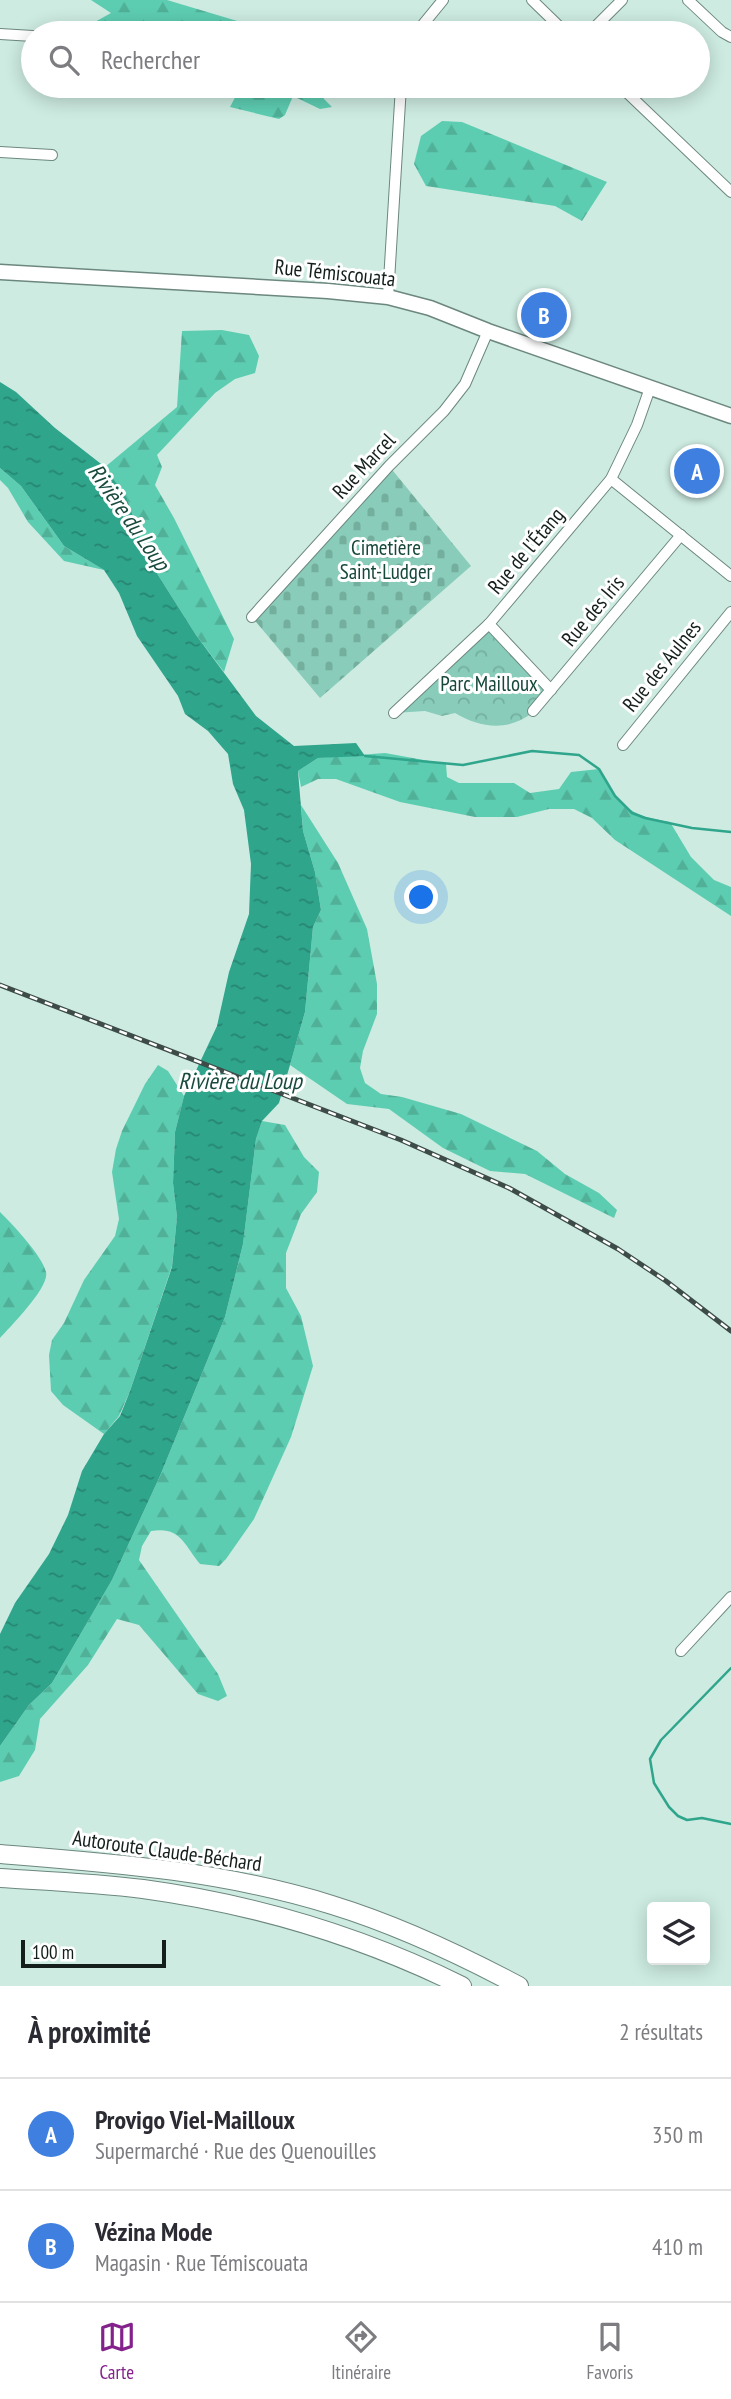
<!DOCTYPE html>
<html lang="fr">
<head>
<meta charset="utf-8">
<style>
  body { margin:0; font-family:"PT Sans Narrow",sans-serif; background:#f7f7f7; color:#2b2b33 }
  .controls { position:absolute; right:21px; bottom:21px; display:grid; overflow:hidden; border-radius:7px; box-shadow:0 4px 18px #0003 }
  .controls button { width:63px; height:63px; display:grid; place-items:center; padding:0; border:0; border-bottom:2px solid #e1e1e2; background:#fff; color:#2b2b33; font:35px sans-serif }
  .scale { position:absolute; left:21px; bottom:18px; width:145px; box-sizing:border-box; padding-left:7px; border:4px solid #141f1c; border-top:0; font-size:19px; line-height:24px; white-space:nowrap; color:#141f1c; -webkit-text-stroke:5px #fff; paint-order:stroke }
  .you { position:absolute; left:422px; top:898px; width:24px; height:24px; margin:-18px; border:5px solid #fff; border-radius:50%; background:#1a73e8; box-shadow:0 0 0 10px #1a73e833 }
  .badge { display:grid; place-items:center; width:46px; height:46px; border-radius:50%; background:#84228c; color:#fff; font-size:23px; font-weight:700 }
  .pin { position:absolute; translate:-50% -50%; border:4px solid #fff; box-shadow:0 2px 7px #0006 }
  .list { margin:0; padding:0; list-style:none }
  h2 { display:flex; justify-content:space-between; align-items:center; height:91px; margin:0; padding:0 28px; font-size:30px }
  h2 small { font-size:23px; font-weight:400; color:#7c7c81 }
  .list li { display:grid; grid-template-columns:46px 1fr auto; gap:21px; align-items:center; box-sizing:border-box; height:112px; padding:0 28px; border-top:2px solid #e1e1e2 }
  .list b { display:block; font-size:26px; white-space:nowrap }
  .list p { margin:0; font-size:23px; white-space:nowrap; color:#7c7c81 }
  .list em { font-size:23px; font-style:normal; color:#7c7c81 }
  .icon { flex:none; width:38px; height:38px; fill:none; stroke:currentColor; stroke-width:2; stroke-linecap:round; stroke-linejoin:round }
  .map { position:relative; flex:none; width:731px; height:1986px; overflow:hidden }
  .search { position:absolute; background:#fff; box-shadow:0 4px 18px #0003; left:21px; right:21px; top:21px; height:77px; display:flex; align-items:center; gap:18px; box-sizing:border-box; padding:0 24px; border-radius:38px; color:#7c7c81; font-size:26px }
  .sheet { height:315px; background:#fff }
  nav { display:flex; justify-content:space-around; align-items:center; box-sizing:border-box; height:98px; border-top:2px solid #e1e1e2; background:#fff; font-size:19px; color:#7c7c81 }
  nav a { display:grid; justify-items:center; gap:4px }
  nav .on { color:#84228c }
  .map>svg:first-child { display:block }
  .forest { fill:url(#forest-firs) }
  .cemetery { fill:url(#cemetery-stones) }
  .park { fill:url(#park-crowns) }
  .water { fill:url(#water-ripples) }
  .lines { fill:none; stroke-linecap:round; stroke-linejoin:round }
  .stream { stroke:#2fa58c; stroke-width:2.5 }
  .street-casing { stroke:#6c877f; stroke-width:12 }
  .secondary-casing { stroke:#6c877f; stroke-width:17 }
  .highway-casing { stroke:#6c877f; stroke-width:20 }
  .street { stroke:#fff; stroke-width:10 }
  .secondary { stroke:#fff; stroke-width:14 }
  .highway { stroke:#fff; stroke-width:18 }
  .rail-casing { stroke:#3d4c48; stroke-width:5 }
  .rail { stroke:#fff; stroke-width:2.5; stroke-dasharray:8; stroke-linecap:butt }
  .labels { text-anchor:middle; stroke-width:6; stroke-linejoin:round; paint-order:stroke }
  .street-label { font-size:21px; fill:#141f1c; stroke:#fff }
  .park-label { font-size:21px; fill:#16473b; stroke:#fff }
  .water-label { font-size:23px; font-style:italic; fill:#194a3e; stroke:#fff }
</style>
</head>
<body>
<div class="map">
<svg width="731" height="1986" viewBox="0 0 731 1986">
  <defs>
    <pattern id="forest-firs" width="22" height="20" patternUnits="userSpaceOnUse" patternTransform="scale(1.75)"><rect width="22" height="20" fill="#5dcdb1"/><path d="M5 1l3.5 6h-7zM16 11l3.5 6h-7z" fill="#50b098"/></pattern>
    <pattern id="cemetery-stones" width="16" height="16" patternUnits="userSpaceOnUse" patternTransform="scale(1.75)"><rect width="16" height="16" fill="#88ccb9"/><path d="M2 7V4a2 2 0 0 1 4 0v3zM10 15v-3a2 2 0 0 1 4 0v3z" fill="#74af9e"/></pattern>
    <pattern id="park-crowns" width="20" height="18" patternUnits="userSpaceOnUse" patternTransform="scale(1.75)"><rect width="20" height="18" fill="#88ccb9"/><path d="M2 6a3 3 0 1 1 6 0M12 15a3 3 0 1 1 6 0" fill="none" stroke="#74af9e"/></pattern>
    <pattern id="water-ripples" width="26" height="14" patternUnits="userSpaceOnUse" patternTransform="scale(1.75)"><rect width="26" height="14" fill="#2fa58c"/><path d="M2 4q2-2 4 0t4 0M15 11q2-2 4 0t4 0" fill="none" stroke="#278672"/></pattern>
  </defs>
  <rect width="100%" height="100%" fill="#cdebe1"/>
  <g class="forest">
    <path d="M91,0H167L254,26L266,33H75L111,13Z"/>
    <path d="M241,86H319L324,99L332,107L320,109L293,96L285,115L279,119L230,107Z"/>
    <path d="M442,121L462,122L607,182L582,221L555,206L426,186L414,164L421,136Z"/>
    <path d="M222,330L249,335L259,356L255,373L235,379L215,393L157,455L162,467L155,485L174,518L234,639L224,672L196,635L146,556L127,498L105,467L177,407L182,331Z"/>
    <path d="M0,468L21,486L64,546L104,570L64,561L28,522L8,488L0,480Z"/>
    <path d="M385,753L446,764L447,777L459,783H514L530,793L559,789L571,772L599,769C620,806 627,815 670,822L691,857L714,880L731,887V916L615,840L592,818L574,809H549L517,817H475L400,802L336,779H318L301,787L298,771L318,758Z"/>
    <path d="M301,805L338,863L367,929L377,984V1014L363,1051L360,1068L365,1083L381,1094L402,1097L461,1114L537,1151L565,1174L599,1193L617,1210L614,1218L525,1174L490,1171L443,1148L389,1109L347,1104L290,1065L305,1012L313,927L321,910L315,872L303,831Z"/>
    <path d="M158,1065L168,1071L184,1096L175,1132L173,1183L177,1217L172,1266L130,1391L119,1416L104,1434L63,1405L51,1391L49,1355L52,1340L64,1323L84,1280L115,1236L119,1219L112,1172L116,1149L122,1131L145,1084Z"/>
    <path d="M262,1121L285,1125L304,1157L319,1172L317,1192L301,1214L286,1253V1288L301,1316L313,1366L291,1437L254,1519L226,1559L219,1566L200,1564C184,1544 180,1526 151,1531L142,1546L139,1560L218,1674L227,1696L218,1701L198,1694L139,1625L117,1619L88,1665L40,1719L35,1750L19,1776L0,1782V1746L29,1705L52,1683L112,1580L160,1476L225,1317L243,1244L256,1139Z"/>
    <path d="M0,1212C12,1224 42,1255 46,1272C50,1287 10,1327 0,1338Z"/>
  </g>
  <path class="cemetery" d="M389,466L471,566L320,698L252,617Z"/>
  <path class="park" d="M489,624L551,690C545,697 540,706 533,712C509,732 480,728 455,713L442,716L425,711L394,713Z"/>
  <path class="water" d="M0,382L16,392L55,428L105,467L127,498L146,556L196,635L256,716L294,746L356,743L365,756L318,758L298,771L303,831L315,872L321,910L313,927L305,1012L290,1065L279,1103L262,1121L256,1139L243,1244L225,1317L160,1476L112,1580L52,1683L29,1705L0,1746V1634L15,1603L49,1554L68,1515L82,1471L104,1434L120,1416L130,1391L172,1267L177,1217L173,1183L175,1132L184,1096L217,1026L229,972L249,914L251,864L244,810L233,784L228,754L208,731L185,714L178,696L137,636L119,593L104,570L64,546L21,486L0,468Z"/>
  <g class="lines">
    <g class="stream">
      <path d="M365,756L463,765L532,751L579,755L599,769L615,796L632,813L645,818L692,828L731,832"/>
      <path d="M731,1668L661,1740L650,1759L654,1783L669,1807L678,1816L687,1820L702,1818L731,1824"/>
    </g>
    <defs>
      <g id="street">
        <path d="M532,0L566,33"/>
        <path d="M688,0L722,32L731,37"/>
        <path d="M416,33L443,0"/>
        <path d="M589,33L622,0"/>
        <path d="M0,34L33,36"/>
        <path d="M533,86L545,88L551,86"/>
        <path d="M620,86L731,192"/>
        <path d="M0,152L52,155"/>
        <path d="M388,297L401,86"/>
        <path d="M611,479L731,576"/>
        <path d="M252,617L389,466L444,411L465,384L488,331"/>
        <path d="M489,624L551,690"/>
        <path d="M533,711L681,535"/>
        <path d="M394,713L489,624L611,479L637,425L650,388"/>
        <path d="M623,745L731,612"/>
        <path d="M681,1651L731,1597"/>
      </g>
      <path id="secondary" d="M0,272L328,291L388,297L430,308L488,331L731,416"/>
      <g id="highway">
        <path d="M0,1854C112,1863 224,1871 332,1905C397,1925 459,1954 519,1986"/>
        <path d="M0,1878C48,1881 96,1883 143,1889C253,1904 363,1937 462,1986"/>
      </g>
    </defs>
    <use href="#street" class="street-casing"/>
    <use href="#secondary" class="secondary-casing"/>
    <use href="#highway" class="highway-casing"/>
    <use href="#street" class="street"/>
    <use href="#secondary" class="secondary"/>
    <use href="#highway" class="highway"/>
    <defs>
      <path id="rail" d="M0,985L401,1140L509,1188L618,1249L666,1281L731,1331"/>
    </defs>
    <use href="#rail" class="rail-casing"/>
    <use href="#rail" class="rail"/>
  </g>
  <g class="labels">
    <g class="street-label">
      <text transform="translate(335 273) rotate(6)" y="7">Rue Témiscouata</text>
      <text transform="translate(364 466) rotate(-47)" y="7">Rue Marcel</text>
      <text transform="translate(526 551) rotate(-50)" y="7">Rue de l'Étang</text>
      <text transform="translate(593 611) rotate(-50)" y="7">Rue des Iris</text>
      <text transform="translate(662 666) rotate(-51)" y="7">Rue des Aulnes</text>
      <text transform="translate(167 1851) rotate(8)" y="7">Autoroute Claude-Béchard</text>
    </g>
    <g class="park-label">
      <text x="386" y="555">Cimetière<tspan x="386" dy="24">Saint-Ludger</tspan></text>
      <text x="489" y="691">Parc Mailloux</text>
    </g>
    <g class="water-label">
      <text transform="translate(129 517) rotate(55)" y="8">Rivière du Loup</text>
      <text x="240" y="1089">Rivière du Loup</text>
    </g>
  </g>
</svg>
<div class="controls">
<button><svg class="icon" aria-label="layers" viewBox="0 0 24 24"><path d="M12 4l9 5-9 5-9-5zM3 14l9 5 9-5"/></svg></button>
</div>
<div class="scale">100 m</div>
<div class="you"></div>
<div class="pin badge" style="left:697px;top:471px;background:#3f7fe0">A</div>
<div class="pin badge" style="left:544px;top:315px;background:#3f7fe0">B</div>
<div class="search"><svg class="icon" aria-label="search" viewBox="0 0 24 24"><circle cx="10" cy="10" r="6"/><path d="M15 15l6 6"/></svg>Rechercher</div>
</div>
<section class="sheet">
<h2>À proximité<small>2 résultats</small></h2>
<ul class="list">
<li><span class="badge" style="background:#3f7fe0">A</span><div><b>Provigo Viel-Mailloux</b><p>Supermarché · Rue des Quenouilles</p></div><em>350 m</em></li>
<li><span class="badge" style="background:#3f7fe0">B</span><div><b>Vézina Mode</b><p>Magasin · Rue Témiscouata</p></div><em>410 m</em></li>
</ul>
</section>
<nav>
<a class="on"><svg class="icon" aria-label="map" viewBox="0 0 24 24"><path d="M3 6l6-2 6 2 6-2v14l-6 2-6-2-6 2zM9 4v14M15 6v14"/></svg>Carte</a>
<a><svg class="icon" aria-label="directions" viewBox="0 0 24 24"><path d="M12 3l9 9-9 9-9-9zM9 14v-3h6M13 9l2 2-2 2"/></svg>Itinéraire</a>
<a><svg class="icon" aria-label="saved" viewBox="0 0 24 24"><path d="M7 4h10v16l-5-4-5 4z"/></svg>Favoris</a>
</nav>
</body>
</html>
